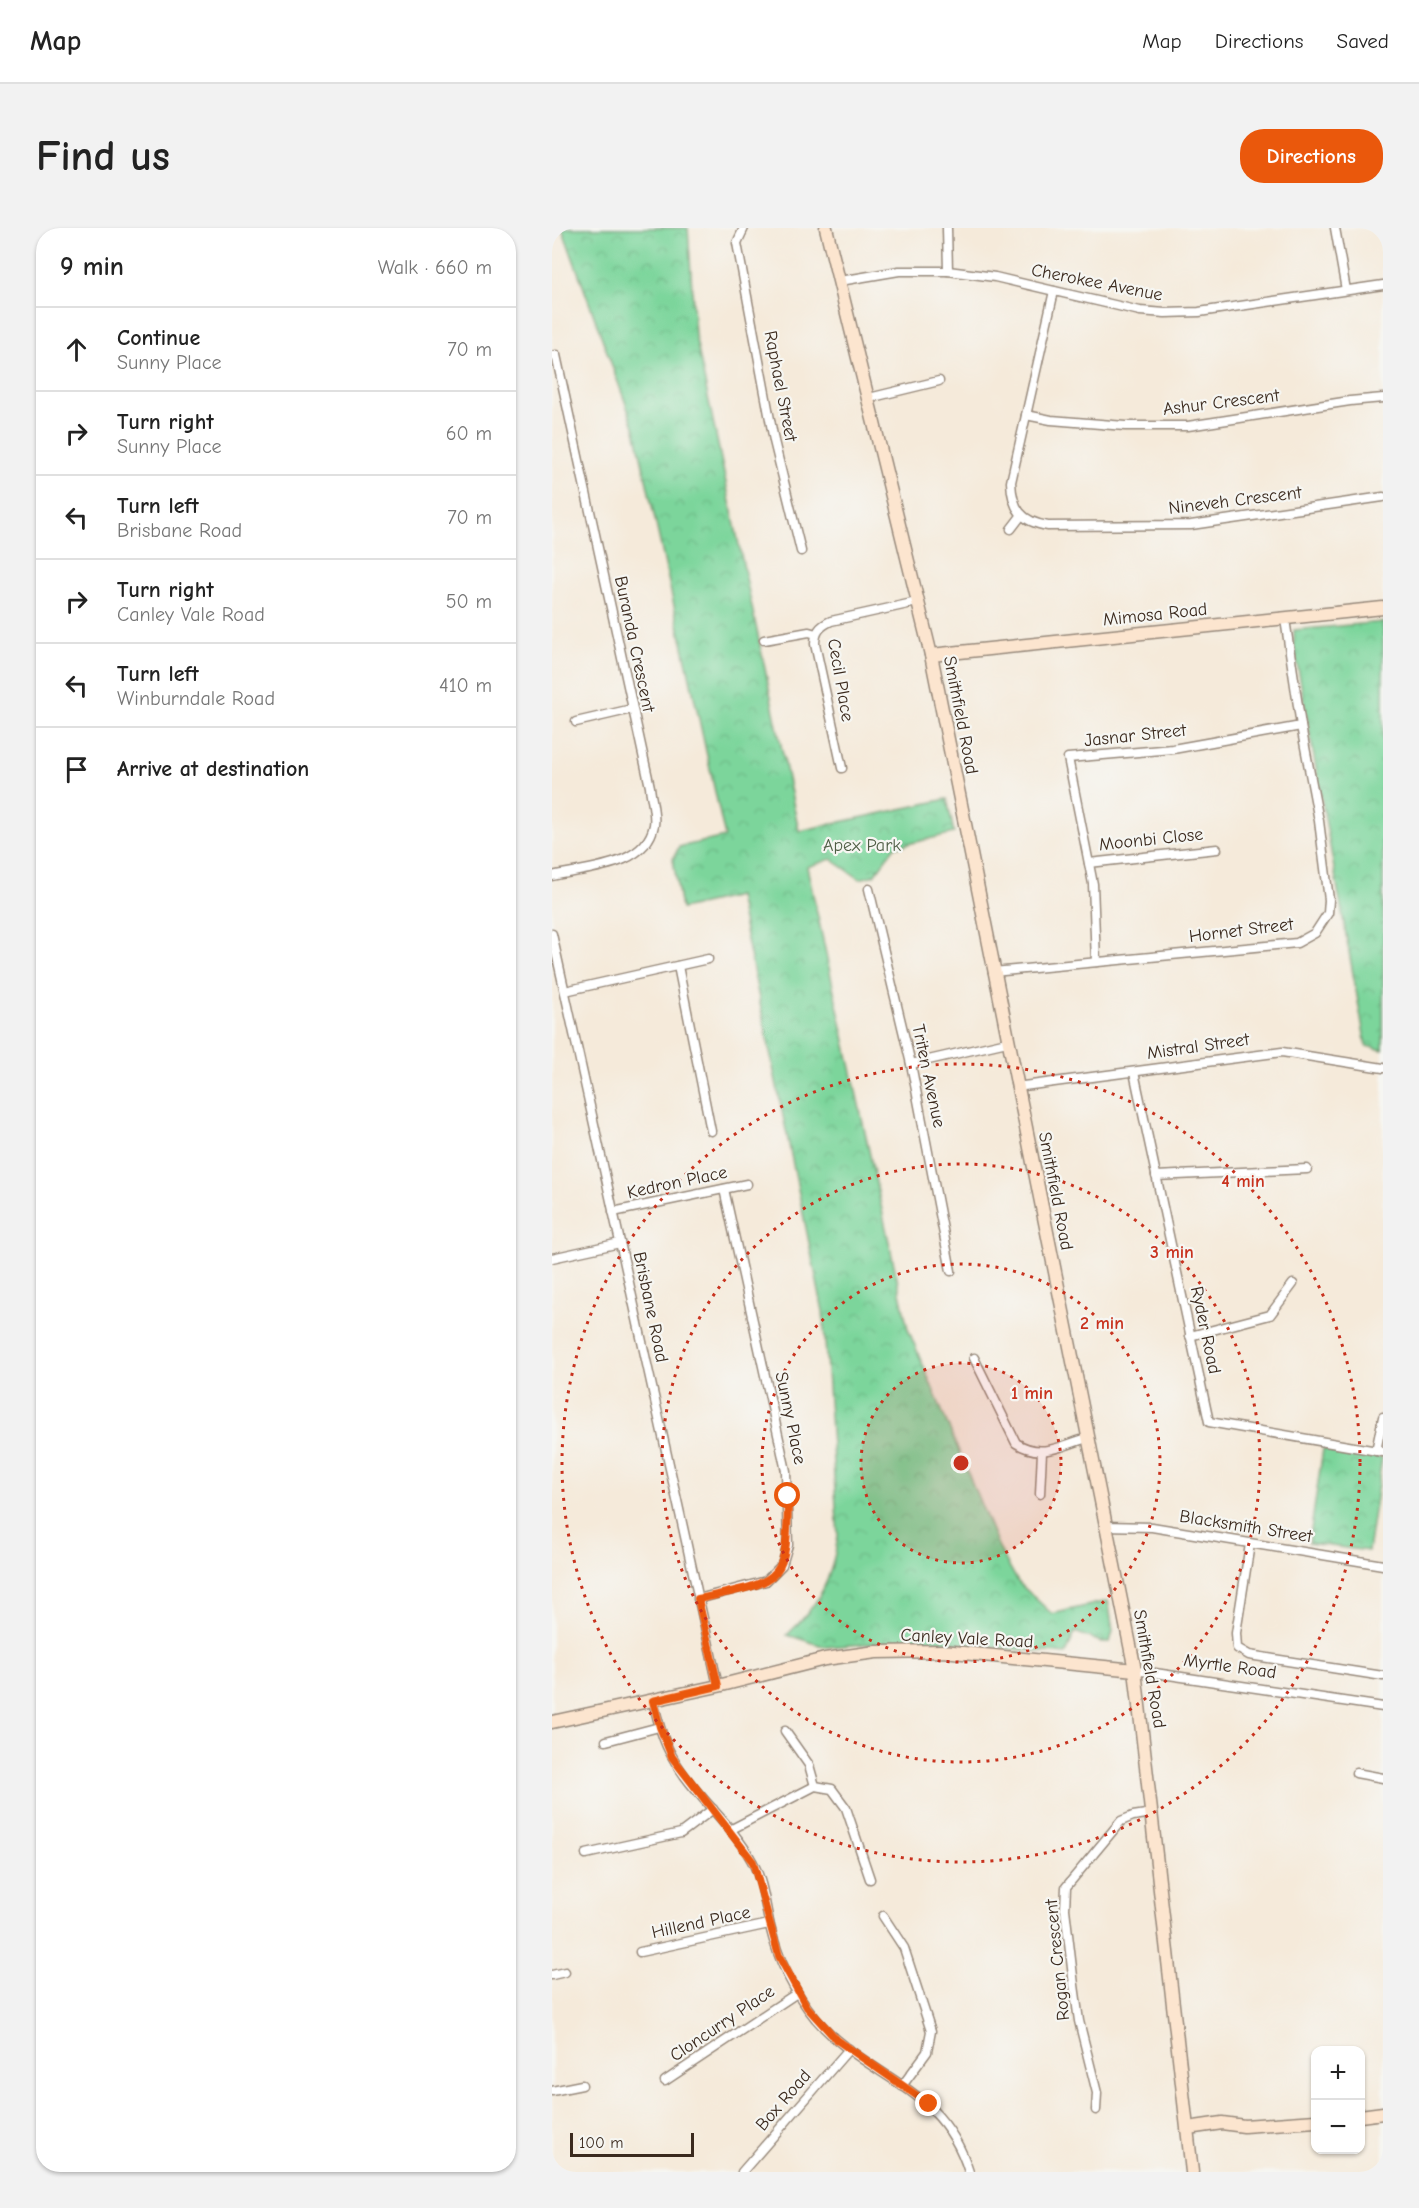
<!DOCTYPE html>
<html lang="en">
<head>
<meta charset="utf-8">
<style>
  body { margin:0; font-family:"Comic Neue",sans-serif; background:#f2f2f2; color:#222 }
  .controls { position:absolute; right:18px; bottom:18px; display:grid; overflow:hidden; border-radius:12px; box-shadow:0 2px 4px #0004 }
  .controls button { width:54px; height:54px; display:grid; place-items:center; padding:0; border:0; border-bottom:2px solid #e0e0e0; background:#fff; color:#222; font:30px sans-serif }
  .scale { position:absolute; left:18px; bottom:15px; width:124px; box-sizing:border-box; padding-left:6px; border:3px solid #3b2a1e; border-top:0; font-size:16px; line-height:21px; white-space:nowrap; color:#3b2a1e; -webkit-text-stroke:4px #f6f6f2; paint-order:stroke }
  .stop { position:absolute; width:18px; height:18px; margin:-14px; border:4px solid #ea580c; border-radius:50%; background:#fff }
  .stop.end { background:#ea580c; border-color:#fff; box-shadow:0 2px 6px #0008 }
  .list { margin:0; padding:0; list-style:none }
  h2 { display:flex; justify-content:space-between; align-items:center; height:78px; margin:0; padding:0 24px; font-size:26px }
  h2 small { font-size:20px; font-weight:400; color:#767676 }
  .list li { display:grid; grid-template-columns:39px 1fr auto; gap:18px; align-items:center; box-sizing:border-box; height:84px; padding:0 24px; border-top:2px solid #e0e0e0 }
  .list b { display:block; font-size:22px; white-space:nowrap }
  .list p { margin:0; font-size:20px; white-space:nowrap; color:#767676 }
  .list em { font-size:20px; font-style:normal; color:#767676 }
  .icon { flex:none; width:33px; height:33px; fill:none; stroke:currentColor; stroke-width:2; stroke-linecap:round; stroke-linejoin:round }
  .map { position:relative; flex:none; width:831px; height:1944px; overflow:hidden; border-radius:24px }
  header { display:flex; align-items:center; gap:36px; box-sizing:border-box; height:84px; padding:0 30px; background:#fff; border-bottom:2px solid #e0e0e0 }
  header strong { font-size:28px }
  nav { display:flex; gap:33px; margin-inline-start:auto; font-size:21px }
  .intro { display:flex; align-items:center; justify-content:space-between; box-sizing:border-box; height:144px; padding:0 36px }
  h1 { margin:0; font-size:42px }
  .button { padding:15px 27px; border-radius:24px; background:#ea580c; color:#fff; font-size:21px; font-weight:700 }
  main { display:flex; gap:36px; padding:0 36px }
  aside { flex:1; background:#fff; border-radius:24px; box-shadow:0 2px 4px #0004 }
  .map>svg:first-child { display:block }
  .park { fill:url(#park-crowns); stroke:#5c805c; stroke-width:1.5 }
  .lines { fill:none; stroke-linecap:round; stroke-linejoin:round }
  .street-casing { stroke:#988a7c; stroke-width:11 }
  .secondary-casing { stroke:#988a7c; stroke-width:15 }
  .street { stroke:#fff; stroke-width:8 }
  .secondary { stroke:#fce5cf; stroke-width:12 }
  .route { stroke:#ea580c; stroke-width:8 }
  .ring { fill:none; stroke:#c8321e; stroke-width:3; stroke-dasharray:3 6 }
  .labels { text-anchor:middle; stroke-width:4.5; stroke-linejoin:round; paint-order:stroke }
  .street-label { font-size:18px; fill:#3b2a1e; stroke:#f6f6f2 }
  .park-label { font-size:18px; fill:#4e5d44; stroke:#f6f6f2 }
  .centre { fill:#c8321e; stroke:#f6f6f2; stroke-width:3 }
  .ring-label { font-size:18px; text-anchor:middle; font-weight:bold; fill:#c8321e; stroke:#f6f6f2; stroke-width:4.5; stroke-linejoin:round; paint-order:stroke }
</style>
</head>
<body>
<header>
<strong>Map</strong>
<nav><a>Map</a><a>Directions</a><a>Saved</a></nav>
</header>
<div class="intro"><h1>Find us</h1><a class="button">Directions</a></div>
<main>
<aside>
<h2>9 min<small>Walk · 660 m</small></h2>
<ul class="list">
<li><svg class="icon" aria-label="ahead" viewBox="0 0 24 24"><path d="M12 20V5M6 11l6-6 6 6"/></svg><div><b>Continue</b><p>Sunny Place</p></div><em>70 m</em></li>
<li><svg class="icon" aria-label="right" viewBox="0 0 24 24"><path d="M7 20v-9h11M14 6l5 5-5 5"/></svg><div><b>Turn right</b><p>Sunny Place</p></div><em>60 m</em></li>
<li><svg class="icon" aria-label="left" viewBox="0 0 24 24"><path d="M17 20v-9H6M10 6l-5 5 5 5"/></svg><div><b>Turn left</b><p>Brisbane Road</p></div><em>70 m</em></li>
<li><svg class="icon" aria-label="right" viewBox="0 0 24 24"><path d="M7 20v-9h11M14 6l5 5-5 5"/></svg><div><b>Turn right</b><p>Canley Vale Road</p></div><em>50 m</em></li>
<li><svg class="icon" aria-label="left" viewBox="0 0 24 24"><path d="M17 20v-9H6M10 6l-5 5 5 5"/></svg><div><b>Turn left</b><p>Winburndale Road</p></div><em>410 m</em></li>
<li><svg class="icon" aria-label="arrive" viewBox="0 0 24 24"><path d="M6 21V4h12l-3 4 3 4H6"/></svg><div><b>Arrive at destination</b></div></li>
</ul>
</aside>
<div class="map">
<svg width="831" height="1944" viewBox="0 0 831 1944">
  <defs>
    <pattern id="park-crowns" width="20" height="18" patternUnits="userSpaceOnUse" patternTransform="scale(1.5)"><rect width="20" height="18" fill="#7cd59b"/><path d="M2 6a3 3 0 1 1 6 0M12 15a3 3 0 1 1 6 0" fill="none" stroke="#6cb785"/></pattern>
  </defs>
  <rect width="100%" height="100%" fill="#f6f6f2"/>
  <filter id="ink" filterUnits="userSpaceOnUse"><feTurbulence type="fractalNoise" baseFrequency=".0167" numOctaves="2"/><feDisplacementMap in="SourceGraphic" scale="12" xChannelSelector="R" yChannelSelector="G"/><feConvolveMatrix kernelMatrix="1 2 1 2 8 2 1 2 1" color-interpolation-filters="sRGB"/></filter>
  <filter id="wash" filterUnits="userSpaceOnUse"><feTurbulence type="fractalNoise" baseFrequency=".008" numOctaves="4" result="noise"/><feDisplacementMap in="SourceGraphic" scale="24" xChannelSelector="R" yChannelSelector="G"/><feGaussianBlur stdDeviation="1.35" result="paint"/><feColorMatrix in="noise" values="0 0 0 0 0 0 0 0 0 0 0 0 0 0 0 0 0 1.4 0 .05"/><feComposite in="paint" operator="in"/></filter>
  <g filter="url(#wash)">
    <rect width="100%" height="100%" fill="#f5eada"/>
    <g class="park">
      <path d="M10,0H136L143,107L247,603L395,571L402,605L343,619L322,647L308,651L279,631L255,639L356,1101L448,1322L466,1354L500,1386L556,1373L561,1403L558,1414H549L523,1404L514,1426L370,1412L274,1419L235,1407C267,1377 280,1352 286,1308L271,1083L186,668L129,681L121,631L127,619L173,609L83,201Z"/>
      <path d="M831,394V822L814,818L742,418V402Z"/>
      <path d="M771,1221L830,1230L816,1323L757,1315Z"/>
    </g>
  </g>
  <g filter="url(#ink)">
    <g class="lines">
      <defs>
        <g id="street">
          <path d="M192,0L185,15L222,213L249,323"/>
          <path d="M395,0L396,43"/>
          <path d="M783,0L794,62"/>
          <path d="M288,53L347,43H396L443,49L588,83L613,85L647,84L831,57"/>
          <path d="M502,63L459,254C460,280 469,294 496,298L639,297L831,269"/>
          <path d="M0,128L4,127L98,559C99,571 104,586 102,597C94,639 34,640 0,648"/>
          <path d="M317,170L387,153"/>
          <path d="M474,187L499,192L573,198H636L798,173L831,170"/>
          <path d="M459,301L469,288"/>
          <path d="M212,412L257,404L264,406"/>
          <path d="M24,494L80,481"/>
          <path d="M290,540L263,416C263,404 268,398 279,393L365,374"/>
          <path d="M537,635L665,621"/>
          <path d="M317,661L359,836L399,1043"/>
          <path d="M0,706L166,1458"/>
          <path d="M544,734L541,656L516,530L621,521L749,498"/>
          <path d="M126,738L159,903"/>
          <path d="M441,744L745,715L763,705L776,685L777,672L767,593L749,498L733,391"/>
          <path d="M13,763L156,731"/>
          <path d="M359,836L455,814"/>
          <path d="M582,844L657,1194L831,1224"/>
          <path d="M464,859L730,824L831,840"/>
          <path d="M604,948L755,941"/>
          <path d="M61,984L195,956"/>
          <path d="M0,1030L68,1015"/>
          <path d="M638,1108L718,1087L741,1056"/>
          <path d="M422,1130L464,1215C489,1231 509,1218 535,1210"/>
          <path d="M824,1223L831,1189"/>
          <path d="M488,1266L490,1224"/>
          <path d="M552,1298L600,1299L831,1337"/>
          <path d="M698,1316L684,1405L685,1420L697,1427L831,1448"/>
          <path d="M146,1371L214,1353L230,1337L236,1317L234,1243L172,961"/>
          <path d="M583,1442L831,1479"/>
          <path d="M101,1473C106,1492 110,1511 120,1528C141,1567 179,1594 200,1633C211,1652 213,1677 218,1698C226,1732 242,1764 264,1791C318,1853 390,1856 417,1944"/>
          <path d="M233,1503L257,1537L263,1558"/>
          <path d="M54,1513L107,1499"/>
          <path d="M804,1545L831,1550"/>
          <path d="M178,1602L263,1558L280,1561L294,1580L318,1651"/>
          <path d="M34,1626L129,1605L161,1581"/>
          <path d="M331,1688L352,1720L379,1803L375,1824L350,1858"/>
          <path d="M88,1724L217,1696"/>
          <path d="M0,1747L13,1744"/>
          <path d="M113,1853L245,1765"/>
          <path d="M0,1863L30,1857"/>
          <path d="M544,1882L545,1865L527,1793L522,1757L513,1681L514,1659L569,1593L581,1588L601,1585"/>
          <path d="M190,1944L297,1821"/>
        </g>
        <g id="secondary">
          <path d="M274,0L379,427L583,1442L640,1944"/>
          <path d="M379,427L831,380"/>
          <path d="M0,1494L166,1458L273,1431L324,1424L391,1423L583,1442"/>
          <path d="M808,1888L831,1885"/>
          <path d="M636,1900L670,1895L692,1898L764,1893"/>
        </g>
      </defs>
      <use href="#street" class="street-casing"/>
      <use href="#secondary" class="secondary-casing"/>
      <use href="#street" class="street"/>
      <use href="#secondary" class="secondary"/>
    </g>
  </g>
  <g class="lines" filter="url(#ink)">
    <path class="route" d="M236,1268C235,1356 231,1353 146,1371L166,1458L101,1473L108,1499L120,1529L201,1634L227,1728L255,1779L285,1812L377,1876"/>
  </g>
  <circle cx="409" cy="1235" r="100" fill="#c8321e" fill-opacity=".12"/>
  <g class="ring">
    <circle cx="409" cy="1235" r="100"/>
    <circle cx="409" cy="1235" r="199"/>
    <circle cx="409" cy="1235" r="299"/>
    <circle cx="409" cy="1235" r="399"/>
  </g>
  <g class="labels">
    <g class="street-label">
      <text transform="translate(545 54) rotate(11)" y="6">Cherokee Avenue</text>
      <text transform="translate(229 158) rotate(79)" y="6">Raphael Street</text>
      <text transform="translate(669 174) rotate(-7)" y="6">Ashur Crescent</text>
      <text transform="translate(683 272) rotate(-7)" y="6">Nineveh Crescent</text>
      <text transform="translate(603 386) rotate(-6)" y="6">Mimosa Road</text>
      <text transform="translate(83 416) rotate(78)" y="6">Buranda Crescent</text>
      <text transform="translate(289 452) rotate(80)" y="6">Cecil Place</text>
      <text transform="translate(409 487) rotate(79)" y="6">Smithfield Road</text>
      <text transform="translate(583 507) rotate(-6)" y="6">Jasnar Street</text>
      <text transform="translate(599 611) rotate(-6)" y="6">Moonbi Close</text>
      <text transform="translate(689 702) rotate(-7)" y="6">Hornet Street</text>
      <text transform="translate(646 818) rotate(-8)" y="6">Mistral Street</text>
      <text transform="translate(377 848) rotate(78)" y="6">Triten Avenue</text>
      <text transform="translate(125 954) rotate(-12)" y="6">Kedron Place</text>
      <text transform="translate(504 963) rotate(79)" y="6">Smithfield Road</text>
      <text transform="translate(99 1079) rotate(78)" y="6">Brisbane Road</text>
      <text transform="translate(654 1102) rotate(78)" y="6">Ryder Road</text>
      <text transform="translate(239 1190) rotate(78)" y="6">Sunny Place</text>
      <text transform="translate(694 1298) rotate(9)" y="6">Blacksmith Street</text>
      <text transform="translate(415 1410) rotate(3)" y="6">Canley Vale Road</text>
      <text transform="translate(678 1438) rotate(8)" y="6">Myrtle Road</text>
      <text transform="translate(598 1441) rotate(80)" y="6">Smithfield Road</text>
      <text transform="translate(149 1694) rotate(-12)" y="6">Hillend Place</text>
      <text transform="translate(505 1732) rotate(-96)" y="6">Rogan Crescent</text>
      <text transform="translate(170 1795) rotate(-34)" y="6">Cloncurry Place</text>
      <text transform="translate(231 1872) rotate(-49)" y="6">Box Road</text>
    </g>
    <g class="park-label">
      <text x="310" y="623">Apex Park</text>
    </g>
  </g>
  <circle cx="409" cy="1235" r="9" class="centre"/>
  <g class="ring-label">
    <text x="691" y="959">4 min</text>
    <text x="620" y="1030">3 min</text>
    <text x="550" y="1101">2 min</text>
    <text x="480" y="1171">1 min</text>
  </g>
</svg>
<div class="controls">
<button>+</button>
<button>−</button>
</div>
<div class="scale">100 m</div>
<div class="stop" style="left:236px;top:1268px"></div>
<div class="stop end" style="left:377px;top:1876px"></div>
</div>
</main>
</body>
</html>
